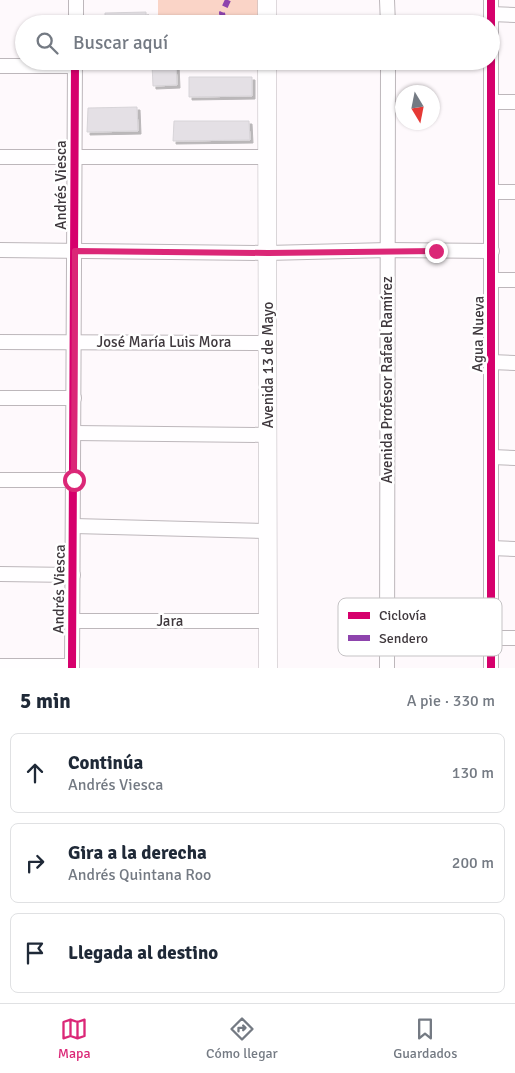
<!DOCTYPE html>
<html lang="es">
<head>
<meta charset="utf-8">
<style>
  body { margin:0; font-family:Signika,sans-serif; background:#f6f6f7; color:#1f2937 }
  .compass { position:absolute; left:395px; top:85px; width:45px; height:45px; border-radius:50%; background:#fff; box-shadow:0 1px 4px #0004; rotate:170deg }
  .stop { position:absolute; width:15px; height:15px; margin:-11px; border:4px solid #db2777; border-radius:50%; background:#fff }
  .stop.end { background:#db2777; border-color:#fff; box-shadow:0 1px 5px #0008 }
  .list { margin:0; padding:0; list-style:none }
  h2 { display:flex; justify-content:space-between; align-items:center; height:65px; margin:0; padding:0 20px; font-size:21px }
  h2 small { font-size:16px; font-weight:400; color:#747a83 }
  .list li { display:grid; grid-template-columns:32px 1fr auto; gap:15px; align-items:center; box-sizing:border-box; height:80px; margin:0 10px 10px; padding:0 10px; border:1px solid #e0e1e3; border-radius:8px }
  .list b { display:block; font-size:19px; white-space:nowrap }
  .list p { margin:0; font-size:16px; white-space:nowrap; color:#747a83 }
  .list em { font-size:16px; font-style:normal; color:#747a83 }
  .icon { flex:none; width:28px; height:28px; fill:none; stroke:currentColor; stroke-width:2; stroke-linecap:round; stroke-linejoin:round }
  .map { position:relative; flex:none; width:515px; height:668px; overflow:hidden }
  .search { position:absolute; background:#fff; box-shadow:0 1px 4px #0004; left:15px; right:15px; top:15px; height:55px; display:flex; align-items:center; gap:12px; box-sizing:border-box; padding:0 18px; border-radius:28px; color:#747a83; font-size:19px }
  .sheet { height:335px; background:#fff }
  nav { display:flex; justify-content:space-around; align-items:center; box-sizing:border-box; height:70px; border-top:1px solid #e0e1e3; background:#fff; font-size:14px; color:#747a83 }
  nav a { display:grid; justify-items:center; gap:2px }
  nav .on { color:#db2777 }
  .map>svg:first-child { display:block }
  .green { fill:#fad4c7 }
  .building { fill:#e4e0e5; stroke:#d7d4d8; filter:url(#shadow) }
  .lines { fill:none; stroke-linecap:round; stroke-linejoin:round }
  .minor-casing { stroke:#bdb7bb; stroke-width:16 }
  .tertiary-casing { stroke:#bdb7bb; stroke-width:19 }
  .minor { stroke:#fffeff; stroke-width:14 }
  .tertiary { stroke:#fffeff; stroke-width:18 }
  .quiet { stroke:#8e44ad; stroke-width:6; stroke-dasharray:12 6; stroke-linecap:butt }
  .cycleway-casing { stroke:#fff; stroke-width:11 }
  .cycleway { stroke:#d6006c; stroke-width:8 }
  .route { stroke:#db2777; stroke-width:6 }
  .labels { text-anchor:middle; stroke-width:5; stroke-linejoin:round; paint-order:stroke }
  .street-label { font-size:15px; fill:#3f383d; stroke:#fff }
  .key { fill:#fff; stroke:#c5c3c5; stroke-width:1 }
  .key-label { font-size:14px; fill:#3f383d }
</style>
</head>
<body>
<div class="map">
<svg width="515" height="668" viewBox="0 0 515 668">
  <defs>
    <filter id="shadow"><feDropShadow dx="3" dy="3" stdDeviation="0" flood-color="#0004"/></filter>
  </defs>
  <rect width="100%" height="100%" fill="#fef9fc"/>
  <path class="green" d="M158,0H263L262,24H158Z"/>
  <g class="building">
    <path d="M146,12V24H105V13Z"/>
    <path d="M176,63L177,85L153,86L152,64Z"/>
    <path d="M189,77H252V96L189,97Z"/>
    <path d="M137,107L138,131L87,132L88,108Z"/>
    <path d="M174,121H249L250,140L173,141Z"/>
  </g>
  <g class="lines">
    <defs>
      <g id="minor">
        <path d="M387,0L388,24"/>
        <path d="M491,14L515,15"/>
        <path d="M76,24V0"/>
        <path d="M0,66H75"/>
        <path d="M492,102H515"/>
        <path d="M0,157H267"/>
        <path d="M491,192H515"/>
        <path d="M0,250L267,253L388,250L492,251"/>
        <path d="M492,280H515"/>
        <path d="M0,342L267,343"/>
        <path d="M491,362L515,363"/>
        <path d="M0,398H74"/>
        <path d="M74,433L268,435"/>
        <path d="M492,457L515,458"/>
        <path d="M0,480H74"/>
        <path d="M74,526L268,531"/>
        <path d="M491,548L515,549"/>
        <path d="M0,574L73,575"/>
        <path d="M73,621H268"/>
        <path d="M491,638H515"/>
        <path d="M0,666H72"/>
        <path d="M72,668L75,61"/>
        <path d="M387,668L388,61"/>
        <path d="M491,668V0"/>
      </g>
      <g id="tertiary">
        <path d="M267,24V0"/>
        <path d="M267,61L268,668"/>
      </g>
    </defs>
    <use href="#minor" class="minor-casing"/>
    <use href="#tertiary" class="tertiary-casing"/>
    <use href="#minor" class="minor"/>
    <use href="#tertiary" class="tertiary"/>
    <g class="quiet">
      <path d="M224,24L222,13L228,0"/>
      <path d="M262,24L267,20"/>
    </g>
    <defs>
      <g id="cycleway">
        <path d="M72,668L75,61"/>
        <path d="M491,668V0"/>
      </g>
    </defs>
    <use href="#cycleway" class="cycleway-casing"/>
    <use href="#cycleway" class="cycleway"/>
  </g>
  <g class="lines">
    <path class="route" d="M74,480L75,251L268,253L436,251"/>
  </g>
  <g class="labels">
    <g class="street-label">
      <text transform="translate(61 185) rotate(-90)" y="5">Andrés Viesca</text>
      <text transform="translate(478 334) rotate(-89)" y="5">Agua Nueva</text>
      <text x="164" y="347">José María Luis Mora</text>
      <text transform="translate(268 365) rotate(-90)" y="5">Avenida 13 de Mayo</text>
      <text transform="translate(387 380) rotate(-90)" y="5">Avenida Profesor Rafael Ramírez</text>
      <text transform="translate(59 589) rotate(-89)" y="5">Andrés Viesca</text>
      <text x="170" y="626">Jara</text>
    </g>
  </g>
  <rect x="338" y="598" width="164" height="58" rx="8" class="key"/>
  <rect x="348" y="612" width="22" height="7" fill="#d6006c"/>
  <rect x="348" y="635" width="22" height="6" fill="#8e44ad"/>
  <g class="key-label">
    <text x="379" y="620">Ciclovía</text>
    <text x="379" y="643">Sendero</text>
  </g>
</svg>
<svg class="compass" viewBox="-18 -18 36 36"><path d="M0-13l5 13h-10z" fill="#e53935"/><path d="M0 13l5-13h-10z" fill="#747a83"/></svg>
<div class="stop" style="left:74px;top:480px"></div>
<div class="stop end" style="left:436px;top:251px"></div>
<div class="search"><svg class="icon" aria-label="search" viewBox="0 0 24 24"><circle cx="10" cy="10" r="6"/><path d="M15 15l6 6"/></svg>Buscar aquí</div>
</div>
<section class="sheet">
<h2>5 min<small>A pie · 330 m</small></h2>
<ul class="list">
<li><svg class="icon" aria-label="ahead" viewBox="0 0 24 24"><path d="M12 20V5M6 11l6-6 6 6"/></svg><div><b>Continúa</b><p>Andrés Viesca</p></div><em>130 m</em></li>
<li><svg class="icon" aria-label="right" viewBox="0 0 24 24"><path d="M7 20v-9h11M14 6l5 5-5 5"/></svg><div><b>Gira a la derecha</b><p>Andrés Quintana Roo</p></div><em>200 m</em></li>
<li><svg class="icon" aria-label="arrive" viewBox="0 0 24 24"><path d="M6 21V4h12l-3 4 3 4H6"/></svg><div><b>Llegada al destino</b></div></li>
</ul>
</section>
<nav>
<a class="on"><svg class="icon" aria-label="map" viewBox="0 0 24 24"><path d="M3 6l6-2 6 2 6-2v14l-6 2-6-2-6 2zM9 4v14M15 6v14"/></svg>Mapa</a>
<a><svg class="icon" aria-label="directions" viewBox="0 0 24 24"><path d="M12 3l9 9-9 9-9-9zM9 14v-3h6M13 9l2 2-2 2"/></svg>Cómo llegar</a>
<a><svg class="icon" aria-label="saved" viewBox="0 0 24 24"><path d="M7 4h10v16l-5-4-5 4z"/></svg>Guardados</a>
</nav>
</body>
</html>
